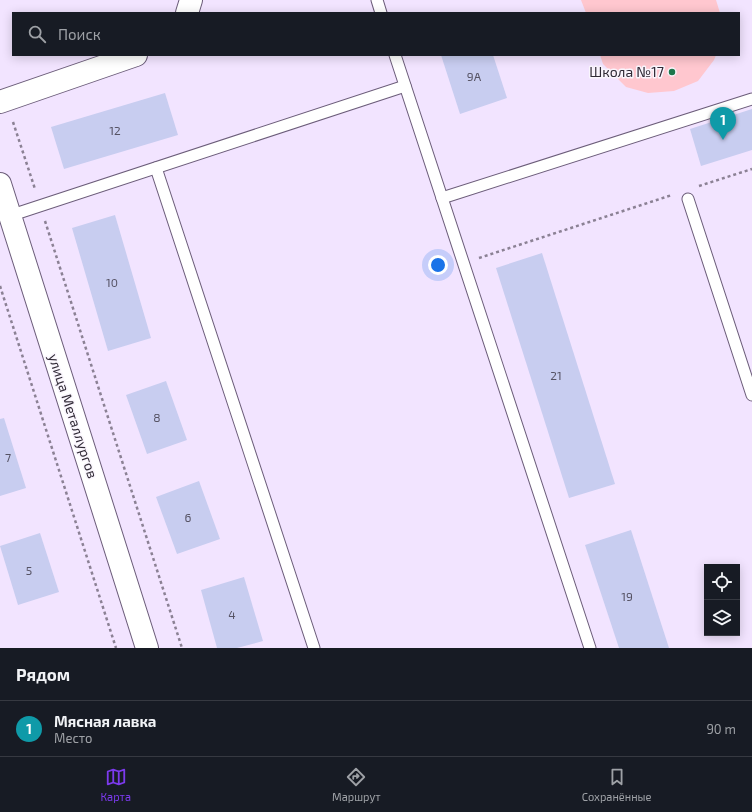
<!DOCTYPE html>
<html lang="ru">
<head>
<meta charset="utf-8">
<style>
  body { margin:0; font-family:"Exo 2",sans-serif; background:#20242c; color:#f1f3f6 }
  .controls { position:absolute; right:12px; bottom:12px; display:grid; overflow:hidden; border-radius:0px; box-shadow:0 2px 10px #0003 }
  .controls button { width:36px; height:36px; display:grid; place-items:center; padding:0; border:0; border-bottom:1px solid #363941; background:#171b24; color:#f1f3f6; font:20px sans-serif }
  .you { position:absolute; left:438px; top:265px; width:14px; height:14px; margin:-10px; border:3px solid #fff; border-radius:50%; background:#1a73e8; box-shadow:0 0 0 6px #1a73e833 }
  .badge { display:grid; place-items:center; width:26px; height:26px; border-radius:50%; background:#7c3aed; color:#fff; font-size:13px; font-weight:700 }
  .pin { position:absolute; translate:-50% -33px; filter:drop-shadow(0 1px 2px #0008) }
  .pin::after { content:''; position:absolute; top:21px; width:14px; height:12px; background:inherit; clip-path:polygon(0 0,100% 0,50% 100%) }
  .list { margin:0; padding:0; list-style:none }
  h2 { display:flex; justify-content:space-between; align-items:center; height:52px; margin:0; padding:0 16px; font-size:17px }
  h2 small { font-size:13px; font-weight:400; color:#9ea1a6 }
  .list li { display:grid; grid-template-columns:26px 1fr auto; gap:12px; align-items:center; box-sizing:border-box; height:56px; padding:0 16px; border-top:1px solid #363941 }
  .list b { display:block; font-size:15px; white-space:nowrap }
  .list p { margin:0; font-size:13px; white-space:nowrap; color:#9ea1a6 }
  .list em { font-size:13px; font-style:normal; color:#9ea1a6 }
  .icon { flex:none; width:22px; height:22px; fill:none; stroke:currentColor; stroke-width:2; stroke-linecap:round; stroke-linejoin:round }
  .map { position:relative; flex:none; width:752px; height:648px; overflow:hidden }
  .search { position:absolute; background:#171b24; box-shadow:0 2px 10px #0003; left:12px; right:12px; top:12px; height:44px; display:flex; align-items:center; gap:10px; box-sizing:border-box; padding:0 14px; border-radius:0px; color:#9ea1a6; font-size:15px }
  .sheet { height:108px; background:#171b24 }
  nav { display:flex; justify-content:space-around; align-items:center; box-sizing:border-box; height:56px; border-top:1px solid #363941; background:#171b24; font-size:11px; color:#9ea1a6 }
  nav a { display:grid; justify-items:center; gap:2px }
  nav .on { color:#7c3aed }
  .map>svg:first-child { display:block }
  .green { fill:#ffc7cf }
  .building { fill:#c8cdf0 }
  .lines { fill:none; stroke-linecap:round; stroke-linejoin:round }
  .service-casing { stroke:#6c5d7a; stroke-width:13 }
  .minor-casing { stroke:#6c5d7a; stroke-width:24 }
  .path { stroke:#8b8194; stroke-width:2.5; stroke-dasharray:3 3; stroke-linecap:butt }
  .service { stroke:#fff; stroke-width:11 }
  .minor { stroke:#fff; stroke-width:22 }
  .poi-dot { fill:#1d774c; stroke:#faf6fd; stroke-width:1.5 }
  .labels { text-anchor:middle; stroke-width:3; stroke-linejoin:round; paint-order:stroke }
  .number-label { font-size:12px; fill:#565364 }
  .poi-label { font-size:14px; fill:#302a36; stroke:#faf6fd; text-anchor:end }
  .street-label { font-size:14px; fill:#302a36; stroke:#faf6fd }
</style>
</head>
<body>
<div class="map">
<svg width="752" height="648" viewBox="0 0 752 648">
  <rect width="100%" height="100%" fill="#f2e4ff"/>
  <g class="green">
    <path d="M581,0H716L720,13H586Z"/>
    <path d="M600,55H716L714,60L698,81L674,91L648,93L626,87L603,64Z"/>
  </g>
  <g class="building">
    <path d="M441,55H493L507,98L460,114Z"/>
    <path d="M165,93L178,135L64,169L51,127Z"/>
    <path d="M752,109V150L701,166L690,129Z"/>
    <path d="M115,215L151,338L108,351L72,228Z"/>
    <path d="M542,253L615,484L569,498L496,268Z"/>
    <path d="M166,381L187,440L147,454L126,395Z"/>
    <path d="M4,418L26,488L0,496V419Z"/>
    <path d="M199,481L220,539L177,554L156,497Z"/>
    <path d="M631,530L669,648H619L585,545Z"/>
    <path d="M40,533L59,592L18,605L0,546Z"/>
    <path d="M244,577L263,641L237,648H217L201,590Z"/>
  </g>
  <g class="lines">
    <defs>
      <g id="service">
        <path d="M377,0L381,13"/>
        <path d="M395,55L590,648"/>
        <path d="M156,168L314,648"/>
        <path d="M442,198L752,99"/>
        <path d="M688,199L752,395"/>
        <path d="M6,217L405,86"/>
      </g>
      <g id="minor">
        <path d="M187,13L191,0"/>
        <path d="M0,102L136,55"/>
        <path d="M0,184L147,648"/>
      </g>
    </defs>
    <use href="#service" class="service-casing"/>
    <use href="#minor" class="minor-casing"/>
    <g class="path">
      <path d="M13,122L35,189"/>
      <path d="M699,186L752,169"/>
      <path d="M45,221L182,648"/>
      <path d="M479,258L672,195"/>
      <path d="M0,286L116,648"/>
    </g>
    <use href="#service" class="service"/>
    <use href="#minor" class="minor"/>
  </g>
  <circle class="poi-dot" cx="672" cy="72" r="4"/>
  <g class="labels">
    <g class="number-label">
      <text x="474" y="81">9А</text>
      <text x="115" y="135">12</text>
      <text x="112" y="287">10</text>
      <text x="556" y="380">21</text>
      <text x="157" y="422">8</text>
      <text x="8" y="462">7</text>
      <text x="188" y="522">6</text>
      <text x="29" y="575">5</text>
      <text x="627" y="601">19</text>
      <text x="232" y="619">4</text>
    </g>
    <g class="poi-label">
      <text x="664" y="77">Школа №17</text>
    </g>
    <g class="street-label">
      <text transform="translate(73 416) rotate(72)" y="5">улица Металлургов</text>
    </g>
  </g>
</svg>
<div class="controls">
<button><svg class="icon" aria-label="locate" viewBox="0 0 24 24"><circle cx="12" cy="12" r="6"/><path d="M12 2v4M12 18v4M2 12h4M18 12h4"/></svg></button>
<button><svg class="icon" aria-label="layers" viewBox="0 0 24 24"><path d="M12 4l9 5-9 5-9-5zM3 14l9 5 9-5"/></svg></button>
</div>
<div class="you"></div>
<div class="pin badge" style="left:723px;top:140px;background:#0f9aa8">1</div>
<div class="search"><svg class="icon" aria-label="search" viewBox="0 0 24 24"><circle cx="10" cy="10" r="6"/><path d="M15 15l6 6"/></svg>Поиск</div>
</div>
<section class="sheet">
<h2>Рядом<small></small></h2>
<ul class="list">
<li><span class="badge" style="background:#0f9aa8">1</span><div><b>Мясная лавка</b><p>Место</p></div><em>90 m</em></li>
</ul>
</section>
<nav>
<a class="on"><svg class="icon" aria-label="map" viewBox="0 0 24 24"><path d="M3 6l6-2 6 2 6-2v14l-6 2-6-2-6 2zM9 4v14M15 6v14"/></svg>Карта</a>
<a><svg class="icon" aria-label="directions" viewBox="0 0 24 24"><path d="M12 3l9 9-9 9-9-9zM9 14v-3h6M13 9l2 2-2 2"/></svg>Маршрут</a>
<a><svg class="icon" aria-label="saved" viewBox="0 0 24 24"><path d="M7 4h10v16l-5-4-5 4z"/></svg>Сохранённые</a>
</nav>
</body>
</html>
